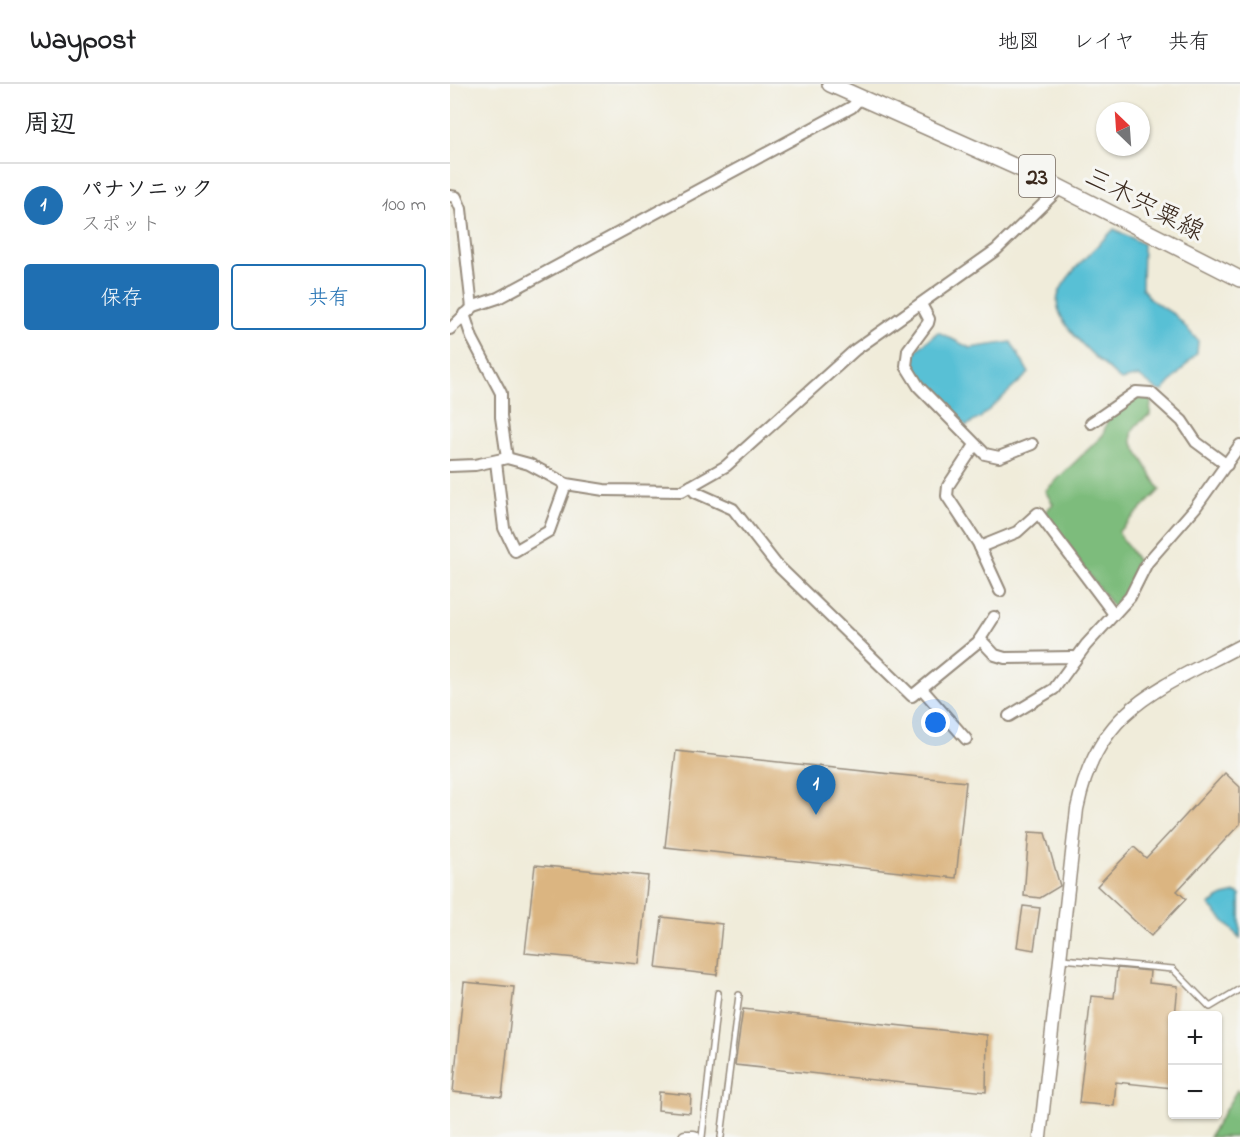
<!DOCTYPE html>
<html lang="ja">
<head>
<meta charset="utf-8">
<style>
  body { margin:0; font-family:"Indie Flower","Klee One",sans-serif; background:#f6f6f6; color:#202124 }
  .controls { position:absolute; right:18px; bottom:18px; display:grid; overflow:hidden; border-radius:6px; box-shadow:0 2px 4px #0004 }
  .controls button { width:54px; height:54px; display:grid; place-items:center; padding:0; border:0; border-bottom:2px solid #e0e0e0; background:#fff; color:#202124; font:30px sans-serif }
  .compass { position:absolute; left:646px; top:18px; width:54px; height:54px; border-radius:50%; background:#fff; box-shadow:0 2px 4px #0004; rotate:335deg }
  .you { position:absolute; left:486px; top:639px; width:21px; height:21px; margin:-15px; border:4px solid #fff; border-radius:50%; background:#1a73e8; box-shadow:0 0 0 9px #1a73e833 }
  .badge { display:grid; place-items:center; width:39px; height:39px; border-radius:50%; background:#1f6fb2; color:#fff; font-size:20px; font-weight:700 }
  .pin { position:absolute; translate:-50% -50px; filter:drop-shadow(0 2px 3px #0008) }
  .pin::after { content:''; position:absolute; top:32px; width:21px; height:18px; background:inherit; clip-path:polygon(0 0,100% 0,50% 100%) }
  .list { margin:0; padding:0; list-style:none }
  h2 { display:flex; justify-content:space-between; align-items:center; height:78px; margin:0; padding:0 24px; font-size:26px }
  h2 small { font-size:20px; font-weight:400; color:#757577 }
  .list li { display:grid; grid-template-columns:39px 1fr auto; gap:18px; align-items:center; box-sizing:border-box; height:84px; padding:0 24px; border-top:2px solid #e0e0e0 }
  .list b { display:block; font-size:22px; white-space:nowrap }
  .list p { margin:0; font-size:20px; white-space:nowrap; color:#757577 }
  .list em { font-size:20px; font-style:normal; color:#757577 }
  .actions { display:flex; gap:12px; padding:18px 24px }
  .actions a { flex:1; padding:14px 0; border:2px solid #1f6fb2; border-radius:6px; text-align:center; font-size:21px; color:#1f6fb2 }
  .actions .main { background:#1f6fb2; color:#fff }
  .map { position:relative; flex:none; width:790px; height:1053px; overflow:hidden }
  header { display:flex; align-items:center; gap:36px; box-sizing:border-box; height:84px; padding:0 30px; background:#fff; border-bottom:2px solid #e0e0e0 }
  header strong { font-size:28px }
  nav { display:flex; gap:33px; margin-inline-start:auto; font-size:21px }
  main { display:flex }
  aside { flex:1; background:#fff }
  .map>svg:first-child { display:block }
  .forest { fill:#7dbc7c; stroke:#5c734d; stroke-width:1.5 }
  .water { fill:#58c0d5; stroke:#4a757a; stroke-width:1.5 }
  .building { fill:#dbb581 }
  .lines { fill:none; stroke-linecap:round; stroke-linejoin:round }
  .service-casing { stroke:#968b7c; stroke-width:8 }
  .minor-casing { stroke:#968b7c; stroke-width:14 }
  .tertiary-casing { stroke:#968b7c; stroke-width:15 }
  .primary-casing { stroke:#968b7c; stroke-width:18 }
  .service { stroke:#fff; stroke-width:5 }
  .minor { stroke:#fff; stroke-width:10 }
  .tertiary { stroke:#fff; stroke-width:12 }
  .primary { stroke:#fff; stroke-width:15 }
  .labels { text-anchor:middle; stroke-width:6; stroke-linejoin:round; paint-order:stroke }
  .shield { fill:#f6f6f2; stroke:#73675e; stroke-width:1.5 }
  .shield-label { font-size:24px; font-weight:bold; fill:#3b2a1e }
  .street-label { font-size:26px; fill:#3b2a1e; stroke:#f6f6f2 }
</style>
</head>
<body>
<header>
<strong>Waypost</strong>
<nav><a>地図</a><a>レイヤ</a><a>共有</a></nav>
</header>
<main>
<aside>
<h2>周辺<small></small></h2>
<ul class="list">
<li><span class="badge">1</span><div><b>パナソニック</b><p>スポット</p></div><em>100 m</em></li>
</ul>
<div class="actions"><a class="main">保存</a><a>共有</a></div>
</aside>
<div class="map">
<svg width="790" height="1053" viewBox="0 0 790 1053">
  <rect width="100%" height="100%" fill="#f6f6f2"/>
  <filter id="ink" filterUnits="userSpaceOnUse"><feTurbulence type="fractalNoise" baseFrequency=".0167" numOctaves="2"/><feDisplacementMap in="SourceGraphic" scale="12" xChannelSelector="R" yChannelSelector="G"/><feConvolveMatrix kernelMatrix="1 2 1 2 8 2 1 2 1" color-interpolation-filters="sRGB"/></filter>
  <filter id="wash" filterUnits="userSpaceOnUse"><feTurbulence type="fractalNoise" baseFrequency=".008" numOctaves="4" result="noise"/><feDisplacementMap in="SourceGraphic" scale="24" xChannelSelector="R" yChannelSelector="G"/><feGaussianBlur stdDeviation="1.35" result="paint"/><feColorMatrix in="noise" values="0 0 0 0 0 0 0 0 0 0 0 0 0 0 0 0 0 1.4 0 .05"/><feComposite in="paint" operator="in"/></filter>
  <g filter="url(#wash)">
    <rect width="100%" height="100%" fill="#f0ecda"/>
    <g class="forest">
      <path d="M696,312L701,317L700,331C689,338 680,343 682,358L710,406L668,448L691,482L683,493L678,508L664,524L593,430L603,420L595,407L653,351L657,337L665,327L687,314Z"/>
      <path d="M787,1006L790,1008V1047L785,1053H759Z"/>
    </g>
    <g class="water">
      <path d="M664,145L693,160L692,204L701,216L725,231L748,257L747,269L713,307L707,306L689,292L671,296L665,291C648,275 601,238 608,212C613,192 650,160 664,145Z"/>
      <path d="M488,248L520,264L561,258L579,289L530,334L516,342C495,323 464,299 463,269Z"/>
      <path d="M786,809L790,811V854L759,821L773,812Z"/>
    </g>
    <g id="blocks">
      <g class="building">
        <path d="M226,667L516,698L506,794L215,763Z"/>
        <path d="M775,689L790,703V740L727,807L736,815L701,852L647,802L684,763L696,774Z"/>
        <path d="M579,748L595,749L610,802L590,814L574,812Z"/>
        <path d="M85,781L198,792L189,880L75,869Z"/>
        <path d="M573,822L590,824L584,866L567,863Z"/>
        <path d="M212,833L272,840L267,891L206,884Z"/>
        <path d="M667,884L700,887L699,899L728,902L725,932H722V1004L666,998L664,1022L629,1019L641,912L664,914Z"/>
        <path d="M14,898L64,903L52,1013L3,1008Z"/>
        <path d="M293,925L537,951L536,1008L285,981Z"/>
        <path d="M209,1008L241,1011L240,1029L208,1026Z"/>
      </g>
    </g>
  </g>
  <g filter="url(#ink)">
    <use href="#blocks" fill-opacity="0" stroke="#968b7c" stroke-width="1.5"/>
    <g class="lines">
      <defs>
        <g id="service">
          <path d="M612,875L723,885L760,923L790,905"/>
          <path d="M252,1053L268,909"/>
          <path d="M271,1053L289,911"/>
        </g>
        <g id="minor">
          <path d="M0,112L6,113L11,125L22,224"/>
          <path d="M471,220L479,235L478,239L458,266L456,282L469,303L535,370L549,373L582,360"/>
          <path d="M14,230L22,254L51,309V333L57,374"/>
          <path d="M0,245L24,222L48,214L402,23L411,13"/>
          <path d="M641,339L686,308L701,309L732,337L746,358L777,381"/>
          <path d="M525,361L498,402L497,412L528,459L550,507"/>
          <path d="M46,378L54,444L65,467L99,447L116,400"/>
          <path d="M0,382L25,381L57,374L79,380L116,400L154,406L232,407L276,382L405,266L546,166L610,104"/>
          <path d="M241,402L245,408L283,425L326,480L462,612L528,558L544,533"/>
          <path d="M530,463L567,448L588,429L664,530"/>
          <path d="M530,555L545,571L555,574L623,573L625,576"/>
          <path d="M472,605L516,655"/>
          <path d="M559,632L604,605L636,561L680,513L697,479L745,424L790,361"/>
        </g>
        <g id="tertiary">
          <path d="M235,1053H244"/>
          <path d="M590,1053L627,725C648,623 707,606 790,562"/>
        </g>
        <path id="primary" d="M380,0L591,94L790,195"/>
      </defs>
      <use href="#service" class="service-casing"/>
      <use href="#minor" class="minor-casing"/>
      <use href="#tertiary" class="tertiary-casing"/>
      <use href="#primary" class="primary-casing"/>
      <use href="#service" class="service"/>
      <use href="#minor" class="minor"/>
      <use href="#tertiary" class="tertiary"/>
      <use href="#primary" class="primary"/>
    </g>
  </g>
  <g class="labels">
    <rect class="shield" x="569" y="71" width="36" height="42" rx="4.5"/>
    <g class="shield-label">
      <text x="587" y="100">23</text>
    </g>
    <g class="street-label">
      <text transform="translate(695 119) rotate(27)" y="9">三木宍粟線</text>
    </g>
  </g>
</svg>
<div class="controls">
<button>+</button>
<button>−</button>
</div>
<svg class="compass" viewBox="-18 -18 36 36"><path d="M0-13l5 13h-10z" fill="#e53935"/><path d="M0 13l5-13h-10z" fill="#757577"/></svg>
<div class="you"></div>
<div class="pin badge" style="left:366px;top:731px">1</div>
</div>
</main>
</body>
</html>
